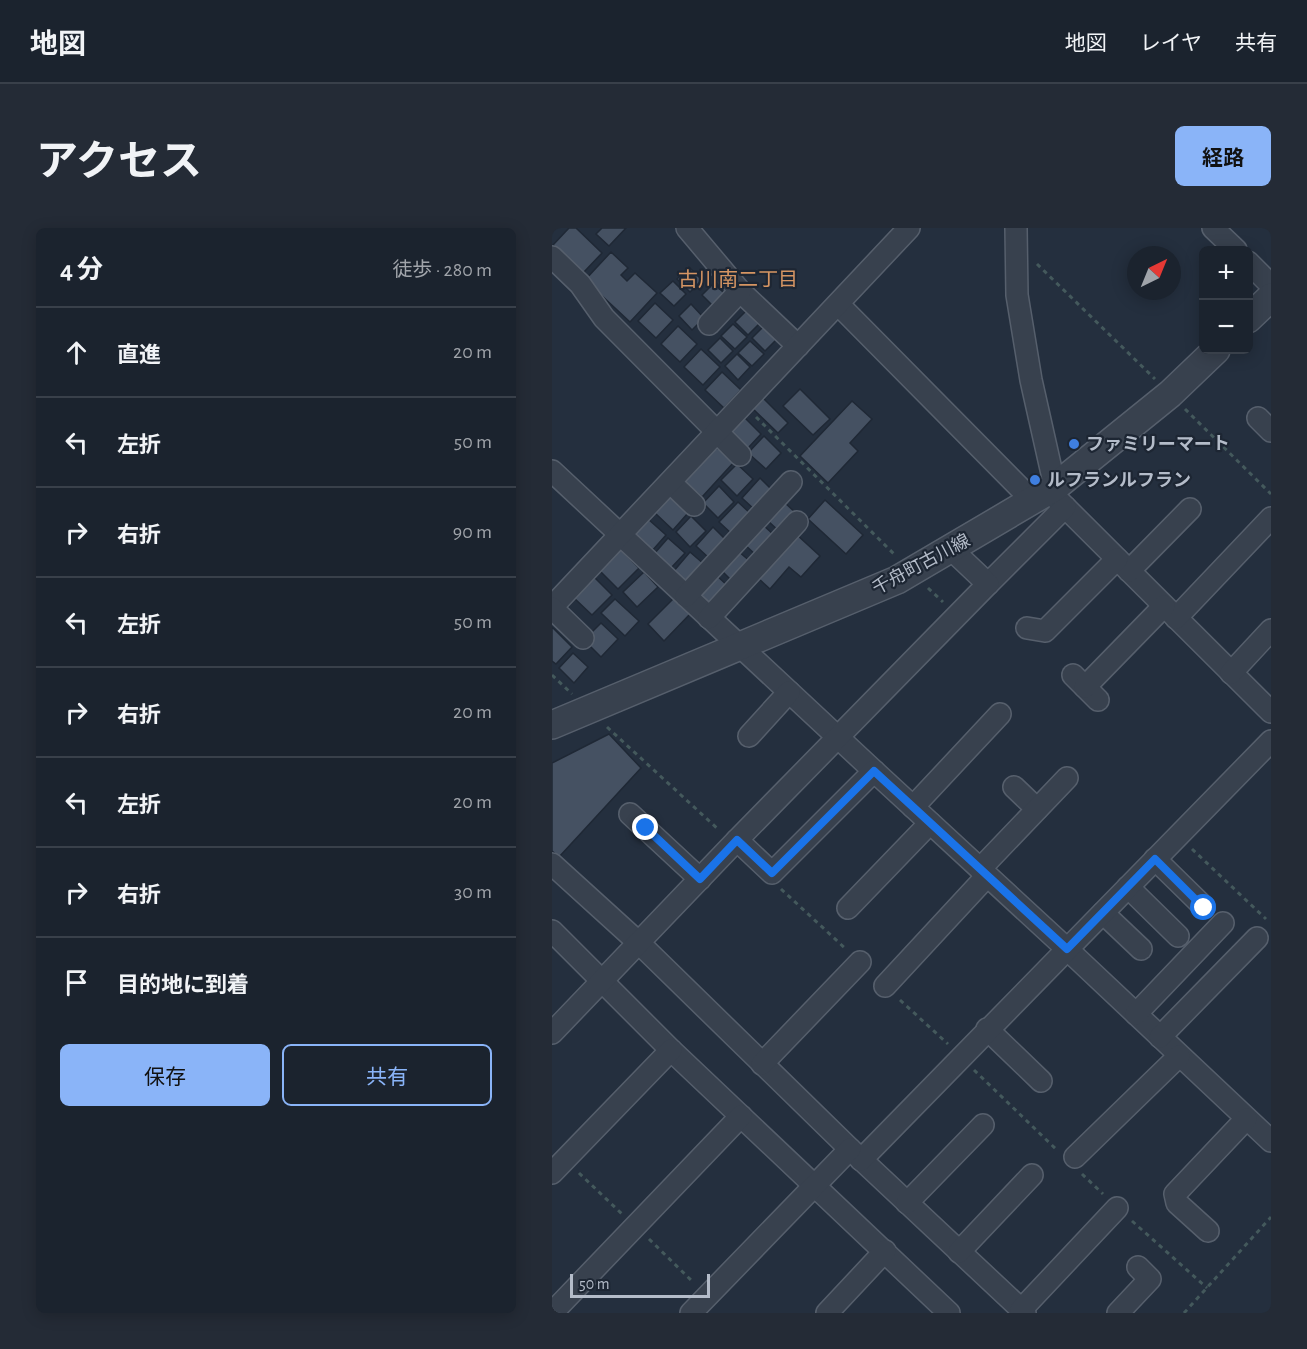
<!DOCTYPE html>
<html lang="ja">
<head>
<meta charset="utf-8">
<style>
  body { margin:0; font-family:"Alegreya Sans","Noto Sans JP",sans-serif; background:#242b36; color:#f1f3f6 }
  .controls { position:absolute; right:18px; top:18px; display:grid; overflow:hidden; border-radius:9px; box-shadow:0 3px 15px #0003 }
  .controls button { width:54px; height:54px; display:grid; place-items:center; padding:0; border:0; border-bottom:2px solid #39404a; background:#1b232e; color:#f1f3f6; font:30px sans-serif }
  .compass { position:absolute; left:575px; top:18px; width:54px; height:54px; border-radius:50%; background:#1b232e; box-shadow:0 3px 15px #0003; rotate:43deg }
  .scale { position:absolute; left:18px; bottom:15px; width:140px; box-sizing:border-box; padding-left:6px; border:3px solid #b4bcc9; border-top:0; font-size:16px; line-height:21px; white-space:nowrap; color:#b4bcc9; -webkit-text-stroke:4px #1d2633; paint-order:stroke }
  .stop { position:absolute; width:18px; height:18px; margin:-14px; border:4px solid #1a73e8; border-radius:50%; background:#fff }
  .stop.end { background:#1a73e8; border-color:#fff; box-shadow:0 2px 6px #0008 }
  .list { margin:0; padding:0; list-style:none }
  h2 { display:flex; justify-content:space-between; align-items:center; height:78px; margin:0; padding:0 24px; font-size:26px }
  h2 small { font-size:20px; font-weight:400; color:#a0a4aa }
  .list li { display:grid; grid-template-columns:39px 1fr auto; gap:18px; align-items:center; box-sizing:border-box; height:90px; padding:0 24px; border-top:2px solid #39404a }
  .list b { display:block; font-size:22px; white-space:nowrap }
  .list em { font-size:20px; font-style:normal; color:#a0a4aa }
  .actions { display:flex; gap:12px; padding:18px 24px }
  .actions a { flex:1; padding:14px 0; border:2px solid #8ab4f8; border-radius:9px; text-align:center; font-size:21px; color:#8ab4f8 }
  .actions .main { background:#8ab4f8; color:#111 }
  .icon { flex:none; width:33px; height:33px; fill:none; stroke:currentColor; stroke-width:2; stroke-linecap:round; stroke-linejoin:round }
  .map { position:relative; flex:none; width:719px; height:1085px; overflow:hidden; border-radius:9px }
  header { display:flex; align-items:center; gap:36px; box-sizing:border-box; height:84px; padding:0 30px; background:#1b232e; border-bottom:2px solid #39404a }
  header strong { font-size:28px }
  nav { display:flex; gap:33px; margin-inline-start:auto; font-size:21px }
  .intro { display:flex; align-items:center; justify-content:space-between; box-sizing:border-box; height:144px; padding:0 36px }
  h1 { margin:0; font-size:42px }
  .button { padding:15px 27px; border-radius:9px; background:#8ab4f8; color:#111; font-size:21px; font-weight:700 }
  main { display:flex; gap:36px; padding:0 36px }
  aside { flex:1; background:#1b232e; border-radius:9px; box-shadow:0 3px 15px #0003 }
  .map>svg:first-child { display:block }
  .building { fill:#455162; stroke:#1f2835; stroke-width:1.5 }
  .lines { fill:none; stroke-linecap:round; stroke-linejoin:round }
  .minor-casing { stroke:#565f6c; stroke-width:24 }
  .tertiary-casing { stroke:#565f6c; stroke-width:30 }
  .path { stroke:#44595c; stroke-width:3; stroke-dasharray:4.5 4.5; stroke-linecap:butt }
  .minor { stroke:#38414e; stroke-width:21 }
  .tertiary { stroke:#38414e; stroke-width:27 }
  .route { stroke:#1a73e8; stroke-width:8 }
  .shop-dot { fill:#3f7fe0; stroke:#1d2633; stroke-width:2 }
  .labels { text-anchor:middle; stroke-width:4.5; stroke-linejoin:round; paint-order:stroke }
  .poi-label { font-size:18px; font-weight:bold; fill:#b4bcc9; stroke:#1d2633; text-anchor:start }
  .street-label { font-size:18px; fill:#b4bcc9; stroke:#1d2633 }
  .neighbourhood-label { font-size:20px; fill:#d59563; stroke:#1d2633 }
</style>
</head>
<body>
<header>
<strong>地図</strong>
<nav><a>地図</a><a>レイヤ</a><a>共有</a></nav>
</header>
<div class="intro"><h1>アクセス</h1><a class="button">経路</a></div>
<main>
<aside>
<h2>4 分<small>徒歩 · 280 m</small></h2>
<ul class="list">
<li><svg class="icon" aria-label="ahead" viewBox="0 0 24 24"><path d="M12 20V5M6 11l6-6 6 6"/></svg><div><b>直進</b></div><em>20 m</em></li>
<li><svg class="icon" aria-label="left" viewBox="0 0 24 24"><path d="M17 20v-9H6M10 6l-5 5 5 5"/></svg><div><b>左折</b></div><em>50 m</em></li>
<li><svg class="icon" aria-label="right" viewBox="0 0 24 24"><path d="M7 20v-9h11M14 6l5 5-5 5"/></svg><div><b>右折</b></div><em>90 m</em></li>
<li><svg class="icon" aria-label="left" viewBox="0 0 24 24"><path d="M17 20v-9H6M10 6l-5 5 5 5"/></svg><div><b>左折</b></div><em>50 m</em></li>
<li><svg class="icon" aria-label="right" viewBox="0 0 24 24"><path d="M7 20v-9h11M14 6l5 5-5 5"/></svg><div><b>右折</b></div><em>20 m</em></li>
<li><svg class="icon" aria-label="left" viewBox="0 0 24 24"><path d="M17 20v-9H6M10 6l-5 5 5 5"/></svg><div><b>左折</b></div><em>20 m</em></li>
<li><svg class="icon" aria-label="right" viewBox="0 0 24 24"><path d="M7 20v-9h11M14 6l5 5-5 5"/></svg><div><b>右折</b></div><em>30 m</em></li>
<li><svg class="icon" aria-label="arrive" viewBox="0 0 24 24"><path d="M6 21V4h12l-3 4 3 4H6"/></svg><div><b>目的地に到着</b></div></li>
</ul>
<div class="actions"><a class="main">保存</a><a>共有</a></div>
</aside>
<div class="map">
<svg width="719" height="1085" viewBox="0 0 719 1085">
  <rect width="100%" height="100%" fill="#242f3e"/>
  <g class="building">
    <path d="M17,0H24L50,25L31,45L1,17Z"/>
    <path d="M50,0H74L57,18L44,6Z"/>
    <path d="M59,24L76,40L69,47L75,53L83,45L105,65L78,94L33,52Z"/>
    <path d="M137,39L150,52L138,64L125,51Z"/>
    <path d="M121,53L134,66L122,78L108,65Z"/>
    <path d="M162,55L175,68L163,80L150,67Z"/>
    <path d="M103,75L121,92L104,110L86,93Z"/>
    <path d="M139,76L152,90L140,102L127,88Z"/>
    <path d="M195,82L208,95L196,107L183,94Z"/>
    <path d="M181,96L195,109L183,121L169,108Z"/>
    <path d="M126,98L145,116L128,134L109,116Z"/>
    <path d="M212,98L225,111L213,123L200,110Z"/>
    <path d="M168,110L181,123L169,135L156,122Z"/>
    <path d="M198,113L212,126L200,138L186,125Z"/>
    <path d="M149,121L168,139L151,157L132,139Z"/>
    <path d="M185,126L198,139L186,152L173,138Z"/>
    <path d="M170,144L189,162L172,180L153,162Z"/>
    <path d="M248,161L278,191L261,207L231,178Z"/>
    <path d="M210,169L236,195L226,205L200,180Z"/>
    <path d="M300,173L320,191L298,215L306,223L276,255L248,228Z"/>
    <path d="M191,188L209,206L196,220L177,202Z"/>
    <path d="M212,208L229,225L214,241L196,225Z"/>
    <path d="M167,220L182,234L150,269L131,252L158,223Z"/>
    <path d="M185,236L201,251L185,268L169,252Z"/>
    <path d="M208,250L221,263L203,282L190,270Z"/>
    <path d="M167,258L182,274L166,290L151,275Z"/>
    <path d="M117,268L136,285L121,302L102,284Z"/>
    <path d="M273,272L311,307L294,326L256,291Z"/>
    <path d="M186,274L199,286L180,306L167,294Z"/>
    <path d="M232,274L245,286L228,304L215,292Z"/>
    <path d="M139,288L154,303L138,319L124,304Z"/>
    <path d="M96,291L114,307L99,324L81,307Z"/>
    <path d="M209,295L223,308L205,328L191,315Z"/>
    <path d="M161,299L174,312L157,330L144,318Z"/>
    <path d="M244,306L268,328L249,349L237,339L218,361L206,350Z"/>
    <path d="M116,310L133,325L118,341L102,326Z"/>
    <path d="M68,321L87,340L66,361L47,342Z"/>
    <path d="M186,323L200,335L182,355L169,342Z"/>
    <path d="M138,324L153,337L136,357L121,344Z"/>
    <path d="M92,344L106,359L85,379L71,364Z"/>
    <path d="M164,347L177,359L159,380L145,368Z"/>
    <path d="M41,348L60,367L40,387L21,369Z"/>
    <path d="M122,370L138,386L112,413L96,396Z"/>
    <path d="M63,371L87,393L73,408L49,385Z"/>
    <path d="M49,395L66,411L49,429L32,412Z"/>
    <path d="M0,399L20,419L4,436L0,433Z"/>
    <path d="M21,425L36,439L22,455L7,440Z"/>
    <path d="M57,506L89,540L7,629L0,623V535Z"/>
  </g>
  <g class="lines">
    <defs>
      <g id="minor">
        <path d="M135,0L188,63L246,118"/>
        <path d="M464,0L465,67L479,152L503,259"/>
        <path d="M661,0L684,22"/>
        <path d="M0,29L28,56L52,90L188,227"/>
        <path d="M696,34L719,57"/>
        <path d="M286,76L481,273"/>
        <path d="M157,96L188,63"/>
        <path d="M706,190L719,203"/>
        <path d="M0,243L322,543L515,721L719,913"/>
        <path d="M119,255L142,277"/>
        <path d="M497,263L719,484"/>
        <path d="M577,343L638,281"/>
        <path d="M436,356L513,279"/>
        <path d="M134,368L239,254"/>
        <path d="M0,379L357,0"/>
        <path d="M0,380L31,410"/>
        <path d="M157,390L245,294"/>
        <path d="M624,390L719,290"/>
        <path d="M475,400L493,403L565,331"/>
        <path d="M679,445L719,402"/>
        <path d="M521,447L546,472"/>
        <path d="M533,459L612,378"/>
        <path d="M197,508L237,464"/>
        <path d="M462,559L485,581"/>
        <path d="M361,579L448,486"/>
        <path d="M78,586L148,651"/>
        <path d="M185,612L220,645L322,543"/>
        <path d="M603,631L652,679"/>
        <path d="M0,636L87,715L298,921L473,1085"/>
        <path d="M428,641L515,550"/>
        <path d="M576,659L626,708"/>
        <path d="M296,680L378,595"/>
        <path d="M551,685L589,721"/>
        <path d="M0,703L119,822L397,1085"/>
        <path d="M333,758L435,648"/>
        <path d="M584,786L671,695"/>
        <path d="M435,801L489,853"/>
        <path d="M0,805L185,612L436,356L399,321"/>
        <path d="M608,809L705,710"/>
        <path d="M210,836L308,734"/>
        <path d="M523,929L627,828"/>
        <path d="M309,932L719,513"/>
        <path d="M0,945L119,822"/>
        <path d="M355,975L431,897"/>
        <path d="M656,1003L625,975L623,966L694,891"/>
        <path d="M407,1024L480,947"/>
        <path d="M469,1082L565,980"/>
        <path d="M0,1085L189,888"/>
        <path d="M139,1085L298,921"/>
        <path d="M275,1085L333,1023"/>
        <path d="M566,1085L598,1051L586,1039"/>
      </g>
      <g id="tertiary">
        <path d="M696,91L719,69"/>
        <path d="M0,497L345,352L503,259L618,166L664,122"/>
      </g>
    </defs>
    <use href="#minor" class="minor-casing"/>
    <use href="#tertiary" class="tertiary-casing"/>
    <g class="path">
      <path d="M485,36L603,151"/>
      <path d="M633,181L719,266"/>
      <path d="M204,189L344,328"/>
      <path d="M376,360L391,374"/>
      <path d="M0,447L20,466"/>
      <path d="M55,499L167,602"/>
      <path d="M640,621L714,691"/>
      <path d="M229,661L295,722"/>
      <path d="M348,772L396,816"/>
      <path d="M422,842L506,923"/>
      <path d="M27,945L70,986"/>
      <path d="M530,946L551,966"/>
      <path d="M580,993L655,1060"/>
      <path d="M97,1011L142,1055"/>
      <path d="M632,1085L719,989"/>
    </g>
    <use href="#minor" class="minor"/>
    <use href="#tertiary" class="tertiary"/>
  </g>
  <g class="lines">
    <path class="route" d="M94,600L148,651L185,612L220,645L322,543L515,721L603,631L652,680"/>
  </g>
  <g class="shop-dot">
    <circle cx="522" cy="216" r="6"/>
    <circle cx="483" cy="252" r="6"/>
  </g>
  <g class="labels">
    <g class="poi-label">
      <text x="534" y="222">ファミリーマート</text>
      <text x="495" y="258">ルフランルフラン</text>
    </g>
    <g class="street-label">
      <text transform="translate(369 336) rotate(-28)" y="6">千舟町古川線</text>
    </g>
    <g class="neighbourhood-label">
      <text x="186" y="58">古川南二丁目</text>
    </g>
  </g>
</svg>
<div class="controls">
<button>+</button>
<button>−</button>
</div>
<svg class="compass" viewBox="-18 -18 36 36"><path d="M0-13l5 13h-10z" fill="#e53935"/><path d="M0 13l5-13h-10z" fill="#a0a4aa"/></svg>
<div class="scale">50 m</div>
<div class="stop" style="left:652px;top:680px"></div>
<div class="stop end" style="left:94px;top:600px"></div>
</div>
</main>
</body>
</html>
